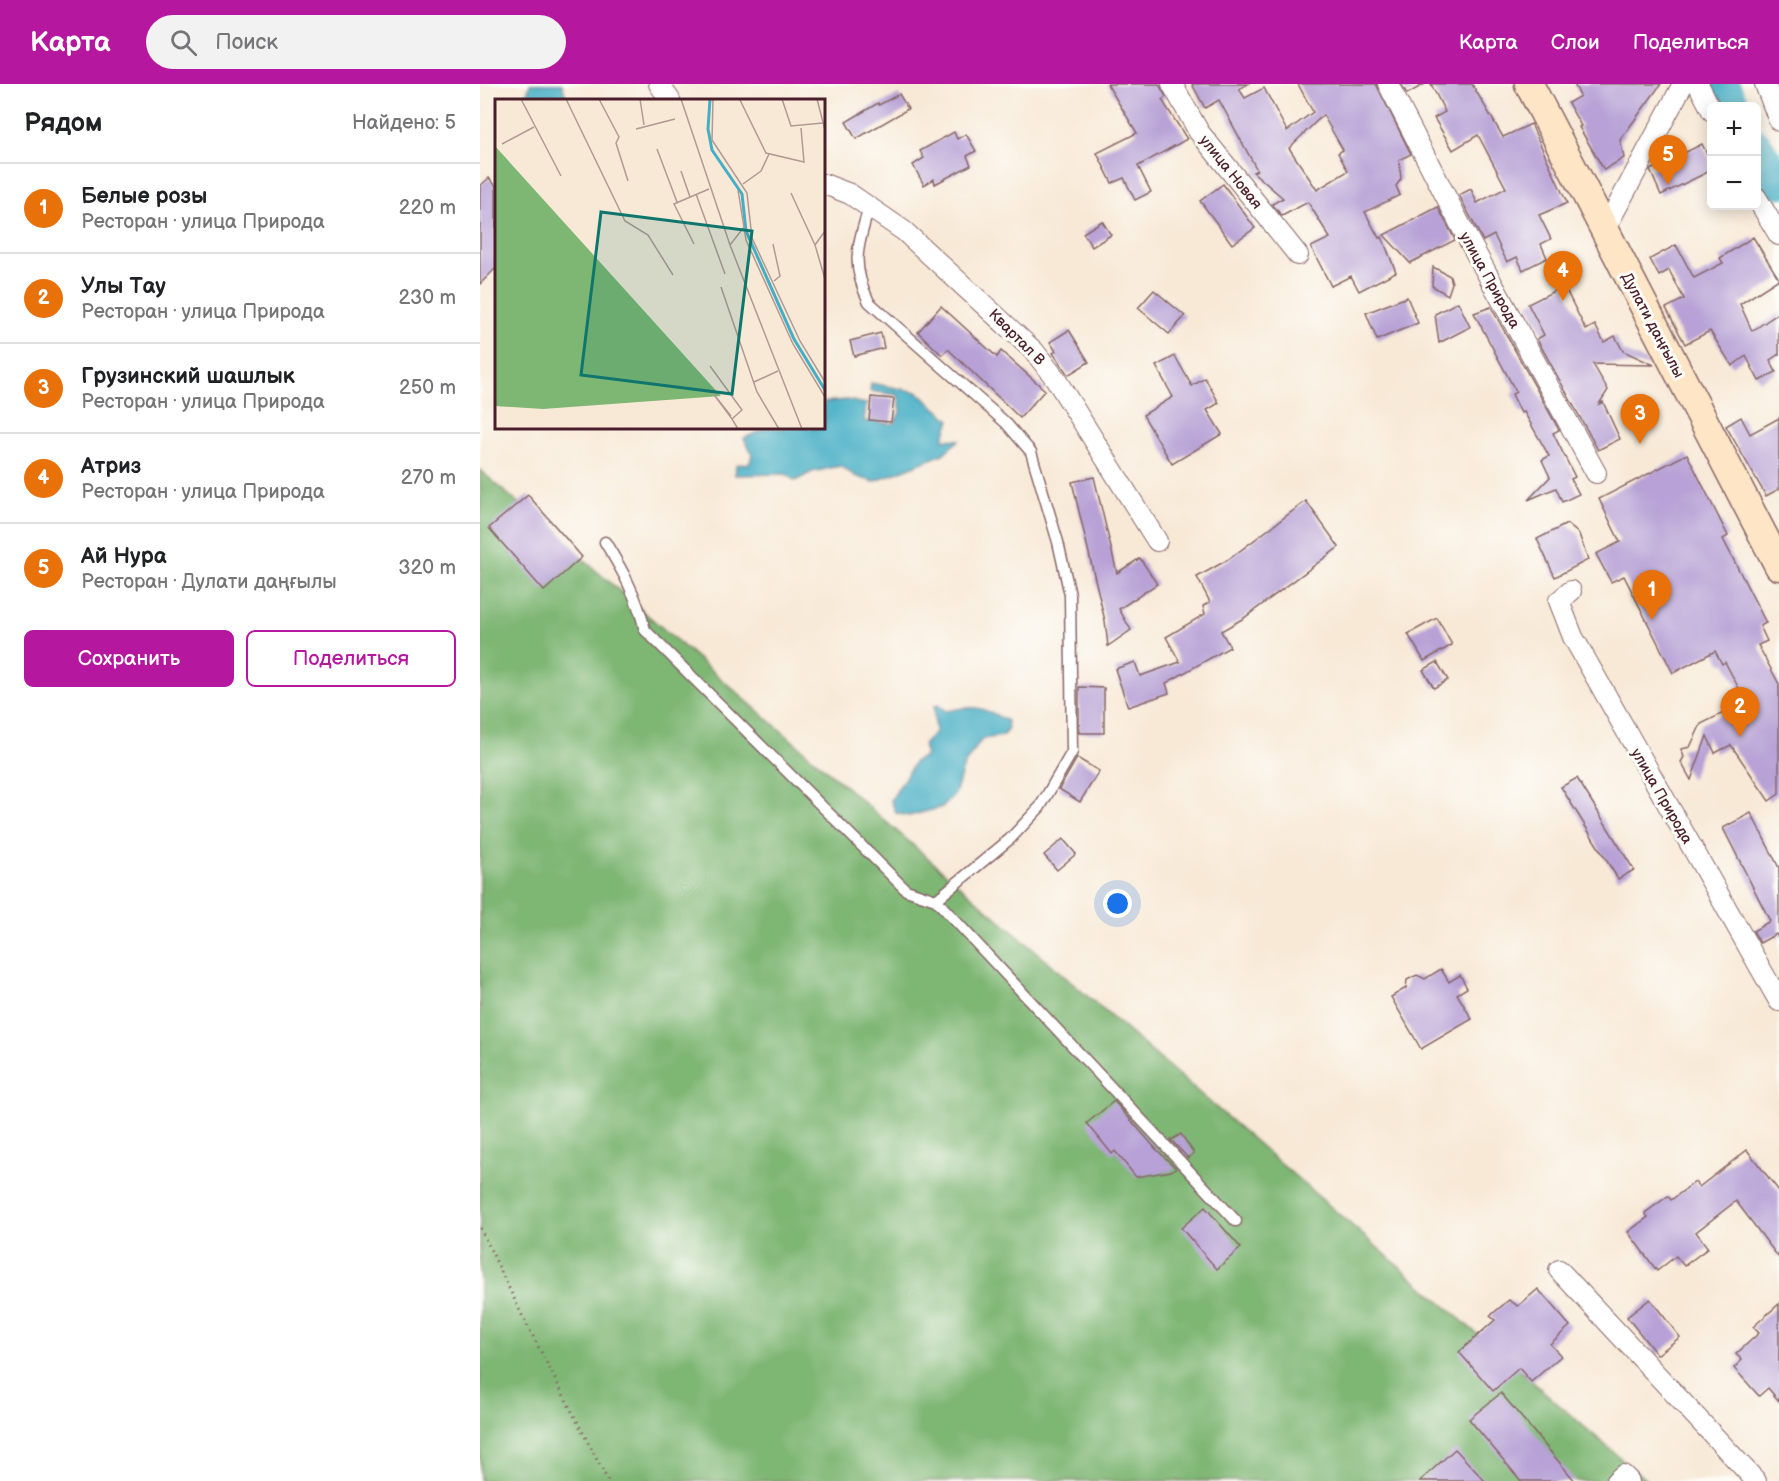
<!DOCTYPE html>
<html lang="ru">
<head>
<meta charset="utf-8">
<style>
  body { margin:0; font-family:"Balsamiq Sans",sans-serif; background:#f2f2f2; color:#202124 }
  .controls { position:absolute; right:18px; top:18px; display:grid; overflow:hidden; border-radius:9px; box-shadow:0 3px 15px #0003 }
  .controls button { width:54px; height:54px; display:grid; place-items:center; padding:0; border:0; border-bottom:2px solid #e0e0e0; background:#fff; color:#202124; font:30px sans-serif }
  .you { position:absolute; left:638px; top:820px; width:21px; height:21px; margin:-15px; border:4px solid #fff; border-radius:50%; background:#1a73e8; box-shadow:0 0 0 9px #1a73e833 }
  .badge { display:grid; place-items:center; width:39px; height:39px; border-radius:50%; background:#b5179e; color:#fff; font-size:20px; font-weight:700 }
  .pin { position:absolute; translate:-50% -50px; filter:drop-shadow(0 2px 3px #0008) }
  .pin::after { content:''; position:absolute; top:32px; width:21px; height:18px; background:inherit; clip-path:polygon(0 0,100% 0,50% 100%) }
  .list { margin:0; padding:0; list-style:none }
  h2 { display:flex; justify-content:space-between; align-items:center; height:78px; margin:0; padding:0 24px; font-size:26px }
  h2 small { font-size:20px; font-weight:400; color:#757577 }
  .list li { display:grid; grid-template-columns:39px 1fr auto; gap:18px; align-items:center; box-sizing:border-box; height:90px; padding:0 24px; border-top:2px solid #e0e0e0 }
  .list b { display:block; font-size:22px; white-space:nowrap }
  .list p { margin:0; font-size:20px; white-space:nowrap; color:#757577 }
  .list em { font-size:20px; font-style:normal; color:#757577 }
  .actions { display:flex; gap:12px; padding:18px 24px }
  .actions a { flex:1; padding:14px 0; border:2px solid #b5179e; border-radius:9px; text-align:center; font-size:21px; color:#b5179e }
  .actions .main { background:#b5179e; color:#fff }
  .icon { flex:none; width:33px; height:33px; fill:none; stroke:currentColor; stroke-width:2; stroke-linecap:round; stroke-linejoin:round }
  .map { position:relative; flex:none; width:1299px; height:1397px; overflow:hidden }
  header { display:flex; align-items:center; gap:36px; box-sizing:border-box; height:84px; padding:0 30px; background:#b5179e; color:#fff }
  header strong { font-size:28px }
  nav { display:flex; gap:33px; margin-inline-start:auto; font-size:21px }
  .search { width:420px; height:54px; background:#f2f2f2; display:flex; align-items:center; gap:15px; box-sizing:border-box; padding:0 21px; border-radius:33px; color:#757577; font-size:22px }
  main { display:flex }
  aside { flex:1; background:#fff }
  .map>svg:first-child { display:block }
  .forest { fill:#7eb673; stroke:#646a4f; stroke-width:1.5 }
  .water { fill:#45aec5; stroke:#486678; stroke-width:1.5 }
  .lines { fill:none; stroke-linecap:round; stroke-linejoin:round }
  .river { stroke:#45aec5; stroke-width:33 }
  .building { fill:#b7a1d6; fill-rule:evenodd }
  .lane-casing { stroke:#876667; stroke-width:13 }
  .street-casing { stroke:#876667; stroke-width:22 }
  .secondary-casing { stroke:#876667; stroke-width:31 }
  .path { stroke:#876667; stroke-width:3; stroke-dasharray:1.5 4.5; stroke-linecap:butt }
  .lane { stroke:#fff; stroke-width:10 }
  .street { stroke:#fff; stroke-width:20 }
  .secondary { stroke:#fee5c5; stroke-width:28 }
  .labels { text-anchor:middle; stroke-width:6; stroke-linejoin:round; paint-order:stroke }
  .street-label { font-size:15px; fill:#4a1f2b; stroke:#fdfcf7 }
  .inset-river { fill:none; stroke:#45aec5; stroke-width:3 }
  .inset-road { fill:none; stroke:#b29892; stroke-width:1.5 }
  .view { fill:#0f766e; fill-opacity:0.15; stroke:#0f766e; stroke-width:3 }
  .inset-edge { fill:none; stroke:#4a1f2b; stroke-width:3 }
</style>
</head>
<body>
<header>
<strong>Карта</strong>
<div class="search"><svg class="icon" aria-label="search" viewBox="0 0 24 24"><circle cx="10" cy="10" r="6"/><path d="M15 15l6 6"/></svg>Поиск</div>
<nav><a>Карта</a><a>Слои</a><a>Поделиться</a></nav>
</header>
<main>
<aside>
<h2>Рядом<small>Найдено: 5</small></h2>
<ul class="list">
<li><span class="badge" style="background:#e8710a">1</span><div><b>Белые розы</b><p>Ресторан · улица Природа</p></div><em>220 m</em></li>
<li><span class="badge" style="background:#e8710a">2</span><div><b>Улы Тау</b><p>Ресторан · улица Природа</p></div><em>230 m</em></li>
<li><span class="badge" style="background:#e8710a">3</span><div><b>Грузинский шашлык</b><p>Ресторан · улица Природа</p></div><em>250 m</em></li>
<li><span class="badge" style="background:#e8710a">4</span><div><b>Атриз</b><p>Ресторан · улица Природа</p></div><em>270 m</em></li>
<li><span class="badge" style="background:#e8710a">5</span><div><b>Ай Нура</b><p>Ресторан · Дулати даңғылы</p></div><em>320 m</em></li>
</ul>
<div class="actions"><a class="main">Сохранить</a><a>Поделиться</a></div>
</aside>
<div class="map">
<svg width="1299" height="1397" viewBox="0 0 1299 1397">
  <rect width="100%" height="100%" fill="#fdfcf7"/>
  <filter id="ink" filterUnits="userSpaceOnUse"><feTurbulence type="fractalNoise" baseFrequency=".0167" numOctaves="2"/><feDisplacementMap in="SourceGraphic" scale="12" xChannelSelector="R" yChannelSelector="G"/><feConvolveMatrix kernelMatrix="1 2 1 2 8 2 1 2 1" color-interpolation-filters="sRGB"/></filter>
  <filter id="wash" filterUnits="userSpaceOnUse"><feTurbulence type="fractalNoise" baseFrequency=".008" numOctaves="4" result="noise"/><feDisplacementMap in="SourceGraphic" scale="24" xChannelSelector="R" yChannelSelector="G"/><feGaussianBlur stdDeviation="1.35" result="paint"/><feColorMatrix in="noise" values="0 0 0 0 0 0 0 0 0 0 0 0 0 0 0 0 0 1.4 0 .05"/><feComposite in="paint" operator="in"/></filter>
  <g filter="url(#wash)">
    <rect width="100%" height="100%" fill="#f8e9d7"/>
    <path class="forest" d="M0,386L1167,1397H0Z"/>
    <g class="water">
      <path d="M50,0H82L87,16H45Z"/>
      <path d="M391,299L437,308L470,336L463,355L479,356L463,370L394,398L375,392L360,382L332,388L315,397L306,390L255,391L256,381L270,379L272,370L264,354L287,344H344V318L367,316L386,320L384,337L414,340L421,326L418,311L390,307Z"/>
      <path d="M458,621L466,627C494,621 502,622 527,637L528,645L523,652L502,655L484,681L475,710L463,723L429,732L416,729L411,716L435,677L446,672L443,661L455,649L454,622Z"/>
    </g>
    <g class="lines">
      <g class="river">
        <path d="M1242,0L1253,22"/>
        <path d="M1276,61L1299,98"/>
      </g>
    </g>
    <g id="blocks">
      <g class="building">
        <path d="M627,0H679L686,13L682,16L707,55L658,82L671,108L655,116L644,94L632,99L617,69L657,49Z"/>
        <path d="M712,0H768L759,5L765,14L784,4L807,47L833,28L818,0H896L931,70L919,76L921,95L916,102L920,111L885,128L899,154L902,153L916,188L879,207L871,192L851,202L831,163L850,154L828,118L802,132L792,120L803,114L773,88L777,86L739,16L725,24ZM843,31L863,66L858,69L868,87L837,106L809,64Z"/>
        <path d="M921,0H945L927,10Z"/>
        <path d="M951,0H992L1023,53L1051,40L1087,119L1059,131L1071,155L1061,160L1067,174L1043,186L1037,173L1027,178L1014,151L1003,157L979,111L991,105L997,119L1026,104L998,51L973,66L954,34L965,28Z"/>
        <path d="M1094,0H1181L1140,56L1144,74L1124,86L1099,43L1101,42L1088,19L1100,12Z"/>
        <path d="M419,10L428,25L376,55L366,38L398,19L399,21Z"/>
        <path d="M474,48L477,55L486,50L496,67L487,72L491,81L455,100L454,95L444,101L433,81L444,74L440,67Z"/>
        <path d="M1222,60L1232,80V86L1181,111L1170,86Z"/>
        <path d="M9,94L16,102V184L0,200V102Z"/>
        <path d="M743,100L775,144L752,160L720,117Z"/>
        <path d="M958,123L975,156L930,179L904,151Z"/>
        <path d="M622,137L631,151L612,163L603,149Z"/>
        <path d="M1273,153L1299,195L1260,220L1272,247L1299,229V270L1290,276L1296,288L1279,297L1266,272L1252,282L1230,247L1205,260L1186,224L1204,215L1189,186L1179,192L1170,175L1196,161L1214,194L1243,179L1240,174Z"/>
        <path d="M953,183L970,192L972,199L968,211L952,202Z"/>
        <path d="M1084,202L1106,246L1115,241L1124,258L1135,252L1143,267L1174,281L1113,280L1128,306L1119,320L1123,318L1140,355L1118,366L1057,255L1064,251L1048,220Z"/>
        <path d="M674,206L705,232L689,250L658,224Z"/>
        <path d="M927,213L938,239L897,256L886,229Z"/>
        <path d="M978,218L990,243L959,259L955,230Z"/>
        <path d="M461,222L517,273L521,267L565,306L540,334L468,265L462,271L438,248Z"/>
        <path d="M1011,223L1079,346L1073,349L1095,393L1091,395L1099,410L1082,418L1076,404L1048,416L1070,393L1062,376L1069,372L1044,328L1041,329L1032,310L1036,308L994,229Z"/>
        <path d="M589,246L609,278L588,291L573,269L576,267L570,258Z"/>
        <path d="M401,249L404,264L374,272L370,257Z"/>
        <path d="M695,272L712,302L725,294L739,319L727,326L742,350L692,380L663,331L693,313L676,282Z"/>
        <path d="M391,313L414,315L411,338L389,336Z"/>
        <path d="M1261,333L1270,350L1299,334V405L1286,412L1246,342Z"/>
        <path d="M1207,370L1248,452L1243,455L1286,539L1280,542L1287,557L1278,561L1299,600V710L1289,717L1251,661L1235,669L1227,652L1211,696L1201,678L1204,673L1201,665L1210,663L1221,640L1266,618L1245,578L1242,580L1235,567L1193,589L1144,492L1131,498L1116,470L1140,458L1119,415Z"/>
        <path d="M614,393L637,489L660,474L677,500L639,525L651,546L628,562L625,537L592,398Z"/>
        <path d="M48,411L102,473L64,507L9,444Z"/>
        <path d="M826,417L859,463L764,534L741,547L750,563L686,599L689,609L648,623L635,585L655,578L660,592L700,578L686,553L725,530L723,522L730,518L717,493L749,475Z"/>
        <path d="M1087,440L1099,450L1108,476L1075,493L1057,455Z"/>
        <path d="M957,534L972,561L944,577L928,550Z"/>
        <path d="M957,578L968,596L954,604L943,586Z"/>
        <path d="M599,603L624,604V649H599Z"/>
        <path d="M597,674L619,687L600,718L579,705Z"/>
        <path d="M1097,694L1154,786L1138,795L1081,703Z"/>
        <path d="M1271,729L1299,784V855L1296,850L1280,859L1273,847L1290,837L1243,744Z"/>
        <path d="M583,755L596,770L577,786L564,771Z"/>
        <path d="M961,885L969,898L980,891L987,904L977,910L992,935L941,965L911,913L926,904L927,896L937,891L945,895Z"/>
        <path d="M634,1017L676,1065L696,1084L691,1087L656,1093L635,1067L632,1070L607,1039Z"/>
        <path d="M701,1050L714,1069L708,1074L691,1056Z"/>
        <path d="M1267,1066L1299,1107V1174L1256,1117L1216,1148L1228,1164L1204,1182L1196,1172L1177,1187L1148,1148L1168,1133L1165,1129L1188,1112L1191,1116L1215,1098L1219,1103Z"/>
        <path d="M725,1123L761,1164L737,1185L701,1144Z"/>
        <path d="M1058,1205L1090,1242L1070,1260L1081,1272L1051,1298L1039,1284L1013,1307L979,1268L1015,1236L1010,1232L1029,1216L1038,1222Z"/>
        <path d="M1170,1215L1200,1253L1177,1271L1147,1233Z"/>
        <path d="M1299,1220V1317L1288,1304L1279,1312L1254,1284L1262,1276L1256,1270L1279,1249L1273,1243Z"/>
        <path d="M1021,1309L1095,1397H1041L989,1335Z"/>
        <path d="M975,1365L1005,1397H940Z"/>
      </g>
    </g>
  </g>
  <g filter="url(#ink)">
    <use href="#blocks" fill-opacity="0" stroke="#876667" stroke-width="1.5"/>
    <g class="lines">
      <defs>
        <g id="lane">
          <path d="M389,123C378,162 370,179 389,218L526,339L551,368L578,458L590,511L592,668L560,723L530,755L456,816"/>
          <path d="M125,458C143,487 157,513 165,546L426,806L456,816L756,1137"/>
        </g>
        <g id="street">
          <path d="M179,0L190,16"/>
          <path d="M692,0L719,48L818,171"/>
          <path d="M908,0L981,142L1116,389"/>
          <path d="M1218,0L1232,27"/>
          <path d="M1285,0L1299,37"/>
          <path d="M344,100L370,110L424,147L554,267L575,294L677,457"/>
          <path d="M1276,113L1299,151"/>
          <path d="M1124,147L1203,0"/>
          <path d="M1091,507L1079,517L1093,553L1299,917"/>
          <path d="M1079,1186L1276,1397"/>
          <path d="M1136,1397L1143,1391L1149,1397"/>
        </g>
        <path id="secondary" d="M1049,0L1299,482"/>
      </defs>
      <use href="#lane" class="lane-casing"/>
      <use href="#street" class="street-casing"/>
      <use href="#secondary" class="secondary-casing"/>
      <path class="path" d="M0,1144L42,1231L128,1397"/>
      <use href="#lane" class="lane"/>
      <use href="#street" class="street"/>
      <use href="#secondary" class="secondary"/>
    </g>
  </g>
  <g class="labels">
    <g class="street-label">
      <text transform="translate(751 88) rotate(51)" y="5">улица Новая</text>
      <text transform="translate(1010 196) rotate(61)" y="5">улица Природа</text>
      <text transform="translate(1173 241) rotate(62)" y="5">Дулати даңғылы</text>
      <text transform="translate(537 253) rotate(45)" y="5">Квартал В</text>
      <text transform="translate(1182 712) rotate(60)" y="5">улица Природа</text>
    </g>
  </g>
  <g transform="translate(15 15)">
    <rect width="330" height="330" fill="#f8e9d7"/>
    <path d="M0,47L226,297L48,310L0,307Z" fill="#7eb673"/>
    <path class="inset-river" d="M215,0L213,30L217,51L247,95L251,132L299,240L330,291"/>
    <path class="inset-road" d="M26,0L66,77M71,0L130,122L153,136L178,176M104,0L124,38L121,44L133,82M145,0L149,26M186,0L235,146L307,330M218,0L217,41L252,94L257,139L305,242L330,283M287,0L296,27L328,24M322,0L330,31M245,1L271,54L309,63L306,29M141,30L180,20M7,45L39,28M162,50L182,103M186,72L195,98M248,85L266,72L274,55M243,91L251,141L298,245L330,298M296,94L320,146M201,95L230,175M330,132L320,146L330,180M199,145L179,105L214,90M278,145L285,177L279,182M235,146L249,128M226,188L262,293L284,330M215,267L247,311L237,320L243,330M259,283L283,272M236,317L217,293L237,320"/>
    <path class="view" d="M106,113L257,132L237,295L86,276Z"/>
    <rect width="330" height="330" class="inset-edge"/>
  </g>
</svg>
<div class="controls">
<button>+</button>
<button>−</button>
</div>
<div class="you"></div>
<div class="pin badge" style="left:1172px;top:536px;background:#e8710a">1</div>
<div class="pin badge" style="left:1260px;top:653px;background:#e8710a">2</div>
<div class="pin badge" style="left:1160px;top:360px;background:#e8710a">3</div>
<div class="pin badge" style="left:1083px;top:217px;background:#e8710a">4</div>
<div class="pin badge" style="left:1188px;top:101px;background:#e8710a">5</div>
</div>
</main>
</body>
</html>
